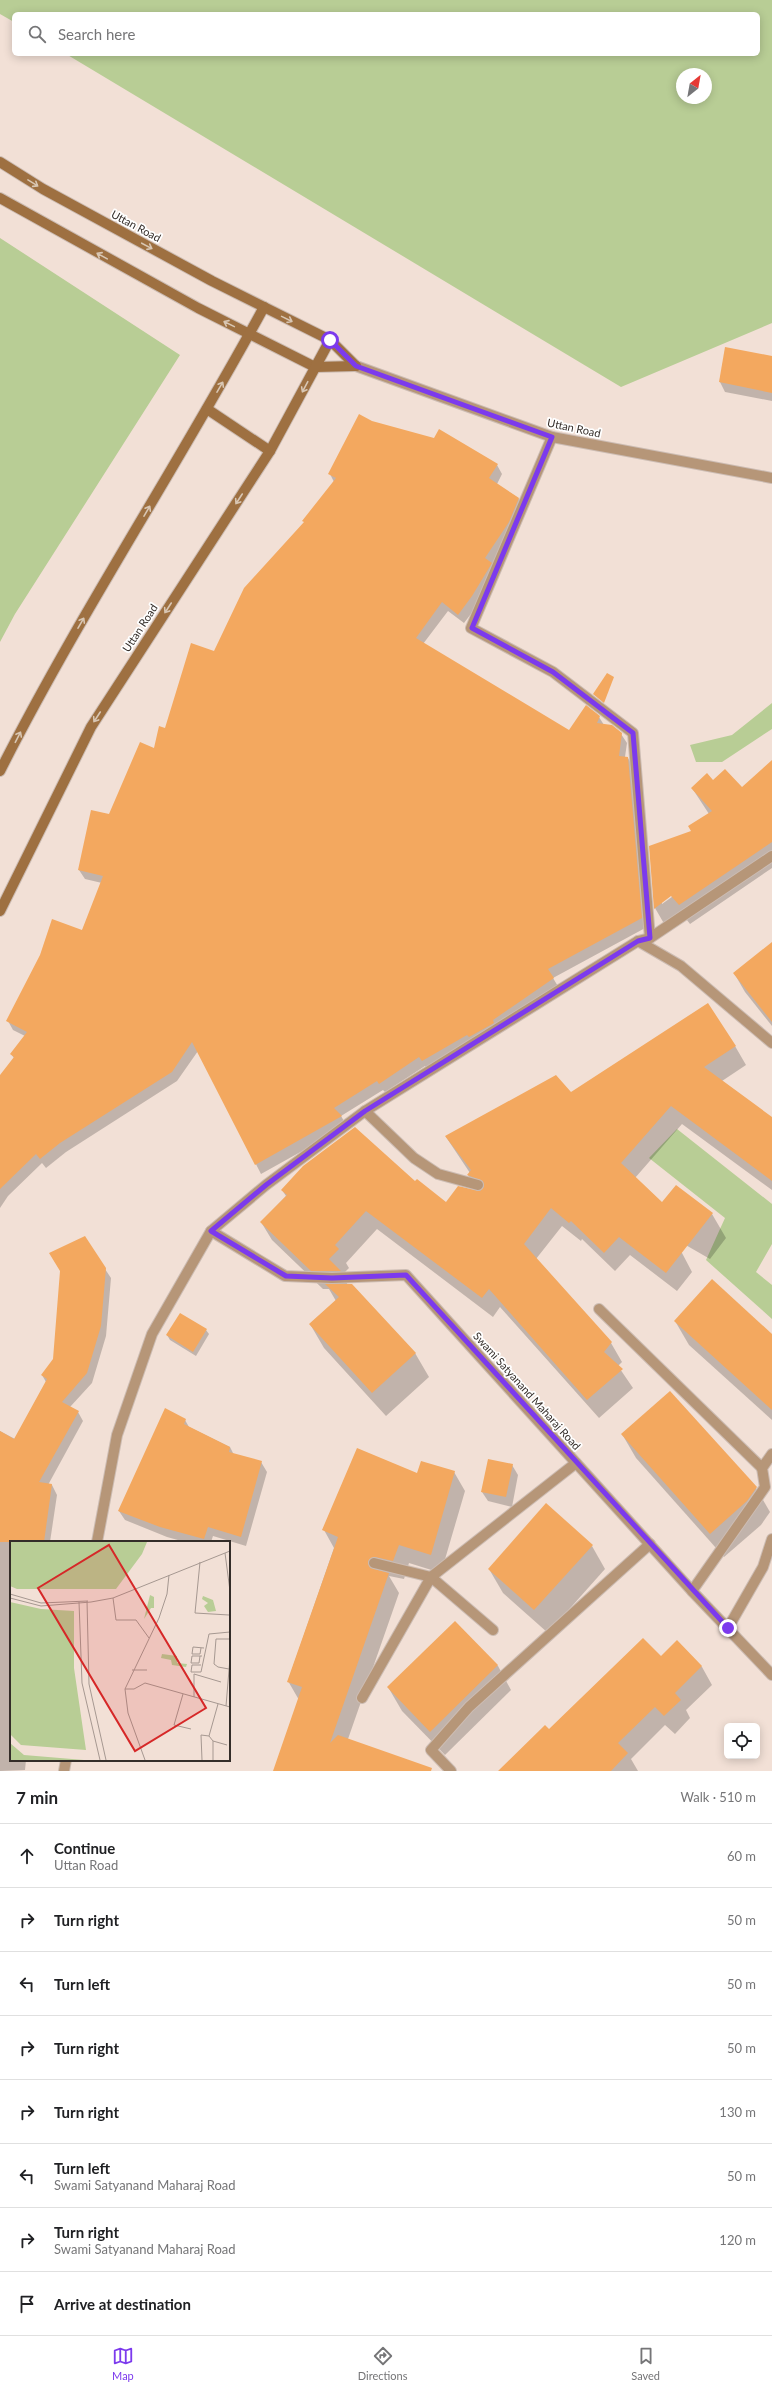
<!DOCTYPE html>
<html lang="en">
<head>
<meta charset="utf-8">
<style>
  body { margin:0; font-family:Lato,sans-serif; background:#f6f6f6; color:#202124 }
  .controls { position:absolute; right:12px; bottom:12px; display:grid; overflow:hidden; border-radius:6px; box-shadow:0 2px 10px #0003 }
  .controls button { width:36px; height:36px; display:grid; place-items:center; padding:0; border:0; border-bottom:1px solid #e0e0e0; background:#fff; color:#202124; font:20px sans-serif }
  .compass { position:absolute; left:676px; top:68px; width:36px; height:36px; border-radius:50%; background:#fff; box-shadow:0 2px 10px #0003; rotate:31deg }
  .stop { position:absolute; width:12px; height:12px; margin:-9px; border:3px solid #7c3aed; border-radius:50%; background:#fff }
  .stop.end { background:#7c3aed; border-color:#fff; box-shadow:0 1px 4px #0008 }
  .list { margin:0; padding:0; list-style:none }
  h2 { display:flex; justify-content:space-between; align-items:center; height:52px; margin:0; padding:0 16px; font-size:17px }
  h2 small { font-size:13px; font-weight:400; color:#757577 }
  .list li { display:grid; grid-template-columns:26px 1fr auto; gap:12px; align-items:center; box-sizing:border-box; height:64px; padding:0 16px; border-top:1px solid #e0e0e0 }
  .list b { display:block; font-size:15px; white-space:nowrap }
  .list p { margin:0; font-size:13px; white-space:nowrap; color:#757577 }
  .list em { font-size:13px; font-style:normal; color:#757577 }
  .icon { flex:none; width:22px; height:22px; fill:none; stroke:currentColor; stroke-width:2; stroke-linecap:round; stroke-linejoin:round }
  .map { position:relative; flex:none; width:772px; height:1771px; overflow:hidden }
  .search { position:absolute; background:#fff; box-shadow:0 2px 10px #0003; left:12px; right:12px; top:12px; height:44px; display:flex; align-items:center; gap:10px; box-sizing:border-box; padding:0 14px; border-radius:6px; color:#757577; font-size:15px }
  .sheet { height:564px; background:#fff }
  nav { display:flex; justify-content:space-around; align-items:center; box-sizing:border-box; height:56px; border-top:1px solid #e0e0e0; background:#fff; font-size:11px; color:#757577 }
  nav a { display:grid; justify-items:center; gap:2px }
  nav .on { color:#7c3aed }
  .map>svg:first-child { display:block }
  .green { fill:#b8cd95; fill-rule:evenodd }
  .shadow { fill:#0003; fill-rule:evenodd }
  .building { fill:#f3a85f }
  .lines { fill:none; stroke-linecap:round; stroke-linejoin:round }
  .service-casing { stroke:#ccbcb3; stroke-width:12 }
  .minor-casing { stroke:#ccbcb3; stroke-width:12 }
  .tertiary-casing { stroke:#ccbcb3; stroke-width:12 }
  .secondary-casing { stroke:#ccbcb3; stroke-width:12 }
  .service { stroke:#b69678; stroke-width:10 }
  .minor { stroke:#b69678; stroke-width:10 }
  .tertiary { stroke:#b69678; stroke-width:10 }
  .secondary { stroke:#9e7041; stroke-width:10 }
  .oneway { stroke:#d8c6b3 }
  .route { stroke:#7c3aed; stroke-width:5 }
  .labels { text-anchor:middle; stroke-width:3.5; stroke-linejoin:round; paint-order:stroke }
  .street-label { font-size:11px; fill:#342d29; stroke:#fff }
  .inset-road { fill:none; stroke:#a69891; stroke-width:1 }
  .view { fill:#d62828; fill-opacity:0.15; stroke:#d62828; stroke-width:2 }
  .inset-edge { fill:none; stroke:#342d29; stroke-width:2 }
</style>
</head>
<body>
<div class="map">
<svg width="772" height="1771" viewBox="0 0 772 1771">
  <rect width="100%" height="100%" fill="#f2e0d6"/>
  <g class="green">
    <path d="M0,0H772V323L621,387L66,54H758V14H14V22L0,14ZM682,74H706V98H682Z"/>
    <path d="M0,238L180,355L15,614L0,642Z"/>
    <path d="M772,703V729L722,762H696L690,745L732,735Z"/>
    <path d="M677,1129L772,1204V1244L756,1272L772,1285V1319L706,1260L725,1218L649,1158Z"/>
  </g>
  <g class="shadow">
    <path d="M772,357V401L725,392L720,382Z"/>
    <path d="M371,422L497,465L502,474L497,484L518,498L524,508L514,531L492,565L496,573L477,606L464,623L448,611L423,644L569,732L599,717L604,725L621,734L627,743L625,757L628,758L633,767L647,927L553,978L559,988L428,1069L425,1066L385,1092L383,1090L341,1116L347,1126L261,1174L198,1051L177,1081L66,1152L46,1168L42,1163L8,1196L0,1208V1077L14,1058L11,1054L25,1036L13,1030L8,1021L82,931L102,883L85,879L79,870L109,815L154,749L214,652L334,482L330,474Z"/>
    <path d="M772,766V868L690,924L683,915L666,927L655,908L650,847L692,832L709,814L692,788L713,782L742,789ZM675,892L676,894L662,904V901Z"/>
    <path d="M772,943V1026L745,992L734,973Z"/>
    <path d="M735,1046L746,1065L722,1081L772,1118V1190L682,1124L635,1178L661,1205L676,1186L712,1214L726,1238L710,1259L670,1236L658,1232L682,1253L692,1272L677,1291L630,1255L615,1271L582,1239L581,1241L562,1226L536,1259L611,1343L622,1362L618,1366L633,1388L599,1418L500,1307L493,1317L377,1229L346,1263L349,1268L342,1275L348,1285L415,1353L429,1377L386,1416L324,1348L310,1324L336,1301L329,1289H323L272,1240L261,1222L286,1196L282,1190L416,1183L446,1203L478,1192L468,1175L470,1173L446,1137L571,1094Z"/>
    <path d="M105,1269L111,1278L106,1336L92,1383L70,1407L78,1412L83,1421L48,1485H52L57,1495L50,1542H11V1760H26L25,1770L0,1771V1431L15,1439L46,1382L42,1375L54,1359Z"/>
    <path d="M675,1321L772,1335V1420L689,1345Z"/>
    <path d="M206,1330L209,1334L196,1356L170,1340L167,1335Z"/>
    <path d="M185,1420L189,1427L230,1447L234,1455L261,1462L267,1472L246,1546L213,1536L211,1542H185L167,1537L125,1520L119,1511Z"/>
    <path d="M622,1434L756,1488L770,1512L761,1525L724,1557L636,1458Z"/>
    <path d="M512,1465L518,1475L512,1507L488,1501L482,1492Z"/>
    <path d="M454,1472L465,1491L441,1573L409,1563L404,1579L389,1576L399,1593L348,1739L408,1771H274L299,1700L288,1681L334,1548L324,1530L418,1475Z"/>
    <path d="M592,1546L605,1569L548,1633L503,1593L489,1569Z"/>
    <path d="M455,1623L498,1666L511,1690L445,1755L402,1711L388,1687Z"/>
    <path d="M677,1641L702,1667L712,1685L686,1710L690,1718L675,1734L665,1725L631,1759L638,1771H507L549,1731L661,1657Z"/>
  </g>
  <g class="building">
    <path d="M725,347L772,356V393L719,382Z"/>
    <path d="M359,414L372,421L434,438L439,429L498,464L489,478L519,498L509,522L485,558L492,563L472,596L458,615L442,602L416,638L569,730L586,705L600,716L597,723L612,725L622,733L619,756L628,757L642,918L548,969L554,978L493,1020L494,1023L469,1037L467,1035L422,1061L419,1057L379,1084L377,1081L334,1108L342,1116L255,1165L192,1042L172,1072L60,1143L40,1159L36,1154L0,1189V1075L14,1057L10,1054L27,1032L6,1021L40,955L52,919L82,930L103,876L78,870L91,810L109,814L140,742L154,748L159,726L165,728L191,643L214,651L244,588L304,522L302,521L336,478L328,474Z"/>
    <path d="M607,673L614,677L604,703L593,694Z"/>
    <path d="M772,760V842L679,905L671,896L654,909L649,846L691,831L688,826L712,811L691,788L707,773L713,780L725,769L742,787Z"/>
    <path d="M772,942V1022L733,973Z"/>
    <path d="M708,1003L736,1046L704,1067L772,1117V1181L671,1106L621,1163L662,1202L676,1185L713,1213L666,1273L619,1237L604,1253L571,1221L569,1223L551,1208L524,1244L612,1342L604,1352L623,1369L587,1400L489,1289L482,1298L366,1211L335,1245L339,1249L329,1259L341,1271H311L260,1222L287,1195L281,1190L303,1166L355,1127L415,1181L417,1179L446,1202L458,1186L480,1191L484,1187L483,1181L467,1175L471,1170L445,1136L556,1075L571,1092Z"/>
    <path d="M85,1236L106,1268L101,1326L87,1373L62,1402L79,1411L39,1482L52,1484L44,1542H0V1431L14,1439L47,1379L41,1375L53,1359L60,1271L49,1253Z"/>
    <path d="M712,1279L772,1334V1410L674,1321Z"/>
    <path d="M325,1284H352L416,1353L372,1393L309,1324L339,1297Z"/>
    <path d="M180,1313L207,1329L193,1352L166,1335Z"/>
    <path d="M670,1391L757,1487L747,1501L710,1534L621,1434Z"/>
    <path d="M165,1408L186,1419L184,1424L230,1447L229,1452L262,1461L241,1537L208,1527L204,1539L160,1527L118,1511Z"/>
    <path d="M357,1448L417,1473L421,1461L455,1471L431,1555L399,1545L393,1561L375,1557L368,1561L370,1568L389,1573L330,1743L338,1735L432,1768L431,1771H273L302,1687L287,1682L338,1537L322,1530Z"/>
    <path d="M488,1459L513,1464L506,1497L481,1492Z"/>
    <path d="M546,1503L593,1545L534,1610L488,1569Z"/>
    <path d="M455,1621L498,1665L430,1732L387,1687Z"/>
    <path d="M643,1638L661,1656L677,1640L702,1666L675,1693L681,1700L664,1716L655,1707L618,1743L628,1753L611,1771H498L545,1725L549,1729Z"/>
  </g>
  <g class="lines">
    <defs>
      <g id="service">
        <path d="M638,941L681,966L772,1043"/>
        <path d="M599,1309L762,1468"/>
        <path d="M374,1563L431,1577L493,1630"/>
        <path d="M692,1591L765,1487L762,1468L772,1454"/>
        <path d="M362,1698L431,1577L576,1463"/>
      </g>
      <g id="minor">
        <path d="M552,437L471,628L553,672L633,733L650,938"/>
        <path d="M365,1111L414,1158L438,1174L478,1185"/>
        <path d="M211,1231L285,1276L332,1278L406,1275L692,1591L772,1675"/>
        <path d="M97,1542L117,1435L152,1334L211,1231L266,1185L365,1111L638,941L650,938L772,856"/>
        <path d="M728,1628L763,1567L772,1539"/>
        <path d="M64,1771L66,1760"/>
        <path d="M451,1771L431,1750L469,1707L650,1544"/>
      </g>
      <path id="tertiary" d="M356,366L552,437L772,478"/>
      <g id="secondary">
        <path d="M0,162L43,189L212,281L330,340L356,366"/>
        <path d="M0,198L198,308L315,367L356,366"/>
        <path d="M207,409L270,451"/>
        <path d="M0,771C80,613 179,464 264,307"/>
        <path d="M0,911L91,727L270,451L330,340"/>
      </g>
    </defs>
    <use href="#service" class="service-casing"/>
    <use href="#minor" class="minor-casing"/>
    <use href="#tertiary" class="tertiary-casing"/>
    <use href="#secondary" class="secondary-casing"/>
    <use href="#service" class="service"/>
    <use href="#minor" class="minor"/>
    <use href="#tertiary" class="tertiary"/>
    <use href="#secondary" class="secondary"/>
  </g>
  <defs><path id="oneway-shaft" d="M-6 0H5M1.5-3L5.5 0L1.5 3" fill="none" stroke-width="1.6" stroke-linecap="round" stroke-linejoin="round"/></defs>
  <g class="oneway">
    <use href="#oneway-shaft" transform="translate(33 183) rotate(32)"/>
    <use href="#oneway-shaft" transform="translate(147 246) rotate(28)"/>
    <use href="#oneway-shaft" transform="translate(102 256) rotate(-151)"/>
    <use href="#oneway-shaft" transform="translate(287 319) rotate(26)"/>
    <use href="#oneway-shaft" transform="translate(229 324) rotate(-154)"/>
    <use href="#oneway-shaft" transform="translate(220 387) rotate(-60)"/>
    <use href="#oneway-shaft" transform="translate(305 387) rotate(118)"/>
    <use href="#oneway-shaft" transform="translate(239 499) rotate(123)"/>
    <use href="#oneway-shaft" transform="translate(147 511) rotate(-60)"/>
    <use href="#oneway-shaft" transform="translate(168 608) rotate(123)"/>
    <use href="#oneway-shaft" transform="translate(81 623) rotate(-60)"/>
    <use href="#oneway-shaft" transform="translate(97 717) rotate(123)"/>
    <use href="#oneway-shaft" transform="translate(18 737) rotate(-63)"/>
  </g>
  <g class="lines">
    <path class="route" d="M330,340L356,366L552,437L472,628L553,672L633,733L650,938L638,941L365,1111L266,1185L211,1231L286,1276L332,1278L406,1275L728,1628"/>
  </g>
  <g class="labels">
    <g class="street-label">
      <text transform="translate(136 226) rotate(28)" y="4">Uttan Road</text>
      <text transform="translate(574 428) rotate(12)" y="4">Uttan Road</text>
      <text transform="translate(140 628) rotate(-57)" y="4">Uttan Road</text>
      <text transform="translate(527 1391) rotate(48)" y="4">Swami Satyanand Maharaj Road</text>
    </g>
  </g>
  <g transform="translate(10 1541)">
    <rect width="220" height="220" fill="#f2e0d6"/>
    <path d="M0,1H137L132,13L106,48H7L0,45ZM140,54L144,56V67H141L134,78ZM193,55L203,59L206,70L198,71L194,65L198,62L192,58ZM0,61L31,68L64,70V127L76,209L11,204L0,193ZM152,113L167,115V122L177,123L176,126L162,124L161,119L151,117ZM0,202L14,214L74,219H0Z" fill="#b8cd95"/>
    <path class="inset-road" d="M215,12L220,50M190,21L185,72L219,74M0,53L31,62L78,60M0,57L31,65L81,61M103,57L106,79H126L139,97M77,60L79,143L96,219M69,61L72,142L90,219M81,61L103,57L220,10M191,107L190,113H182L183,106L194,107M190,115L189,122H181L182,115H192M191,124H182L181,131H191L199,93L220,91M219,128L208,126L204,123L206,98H220M122,129H137M115,148H124L135,142L220,166M173,153L164,184L181,188M184,156V133L211,141M216,165L220,117M203,200L217,204M135,219L118,172L115,148L149,77L157,53L159,34M192,219L191,194L199,195M203,219V200L199,195L208,163"/>
    <path class="view" d="M99,4L196,167L125,210L28,47Z"/>
    <rect width="220" height="220" class="inset-edge"/>
  </g>
</svg>
<div class="controls">
<button><svg class="icon" aria-label="locate" viewBox="0 0 24 24"><circle cx="12" cy="12" r="6"/><path d="M12 2v4M12 18v4M2 12h4M18 12h4"/></svg></button>
</div>
<svg class="compass" viewBox="-18 -18 36 36"><path d="M0-13l5 13h-10z" fill="#e53935"/><path d="M0 13l5-13h-10z" fill="#757577"/></svg>
<div class="stop" style="left:330px;top:340px"></div>
<div class="stop end" style="left:728px;top:1628px"></div>
<div class="search"><svg class="icon" aria-label="search" viewBox="0 0 24 24"><circle cx="10" cy="10" r="6"/><path d="M15 15l6 6"/></svg>Search here</div>
</div>
<section class="sheet">
<h2>7 min<small>Walk · 510 m</small></h2>
<ul class="list">
<li><svg class="icon" aria-label="ahead" viewBox="0 0 24 24"><path d="M12 20V5M6 11l6-6 6 6"/></svg><div><b>Continue</b><p>Uttan Road</p></div><em>60 m</em></li>
<li><svg class="icon" aria-label="right" viewBox="0 0 24 24"><path d="M7 20v-9h11M14 6l5 5-5 5"/></svg><div><b>Turn right</b></div><em>50 m</em></li>
<li><svg class="icon" aria-label="left" viewBox="0 0 24 24"><path d="M17 20v-9H6M10 6l-5 5 5 5"/></svg><div><b>Turn left</b></div><em>50 m</em></li>
<li><svg class="icon" aria-label="right" viewBox="0 0 24 24"><path d="M7 20v-9h11M14 6l5 5-5 5"/></svg><div><b>Turn right</b></div><em>50 m</em></li>
<li><svg class="icon" aria-label="right" viewBox="0 0 24 24"><path d="M7 20v-9h11M14 6l5 5-5 5"/></svg><div><b>Turn right</b></div><em>130 m</em></li>
<li><svg class="icon" aria-label="left" viewBox="0 0 24 24"><path d="M17 20v-9H6M10 6l-5 5 5 5"/></svg><div><b>Turn left</b><p>Swami Satyanand Maharaj Road</p></div><em>50 m</em></li>
<li><svg class="icon" aria-label="right" viewBox="0 0 24 24"><path d="M7 20v-9h11M14 6l5 5-5 5"/></svg><div><b>Turn right</b><p>Swami Satyanand Maharaj Road</p></div><em>120 m</em></li>
<li><svg class="icon" aria-label="arrive" viewBox="0 0 24 24"><path d="M6 21V4h12l-3 4 3 4H6"/></svg><div><b>Arrive at destination</b></div></li>
</ul>
</section>
<nav>
<a class="on"><svg class="icon" aria-label="map" viewBox="0 0 24 24"><path d="M3 6l6-2 6 2 6-2v14l-6 2-6-2-6 2zM9 4v14M15 6v14"/></svg>Map</a>
<a><svg class="icon" aria-label="directions" viewBox="0 0 24 24"><path d="M12 3l9 9-9 9-9-9zM9 14v-3h6M13 9l2 2-2 2"/></svg>Directions</a>
<a><svg class="icon" aria-label="saved" viewBox="0 0 24 24"><path d="M7 4h10v16l-5-4-5 4z"/></svg>Saved</a>
</nav>
</body>
</html>
